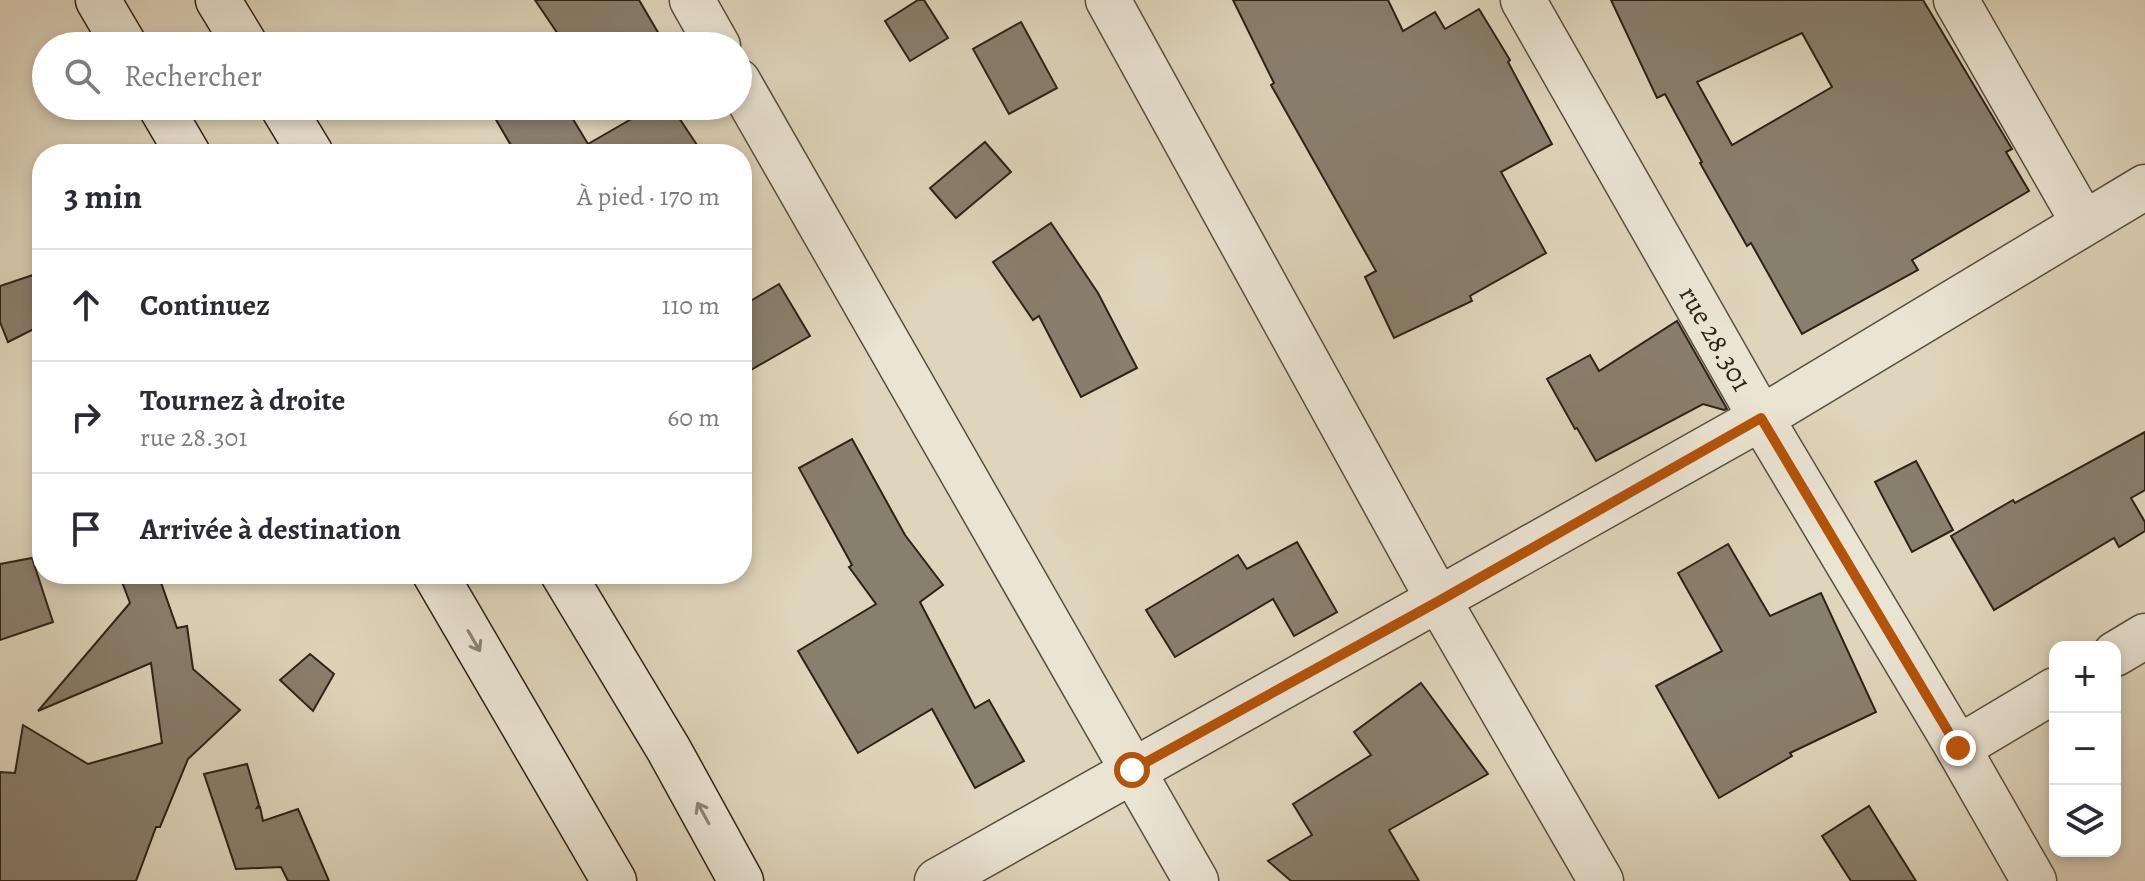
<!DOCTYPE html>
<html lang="fr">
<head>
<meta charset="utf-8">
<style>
  body { margin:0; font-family:Alegreya,serif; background:#f2f2f3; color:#2b2b33 }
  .controls { position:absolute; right:24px; bottom:24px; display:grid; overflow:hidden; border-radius:16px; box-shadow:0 4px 12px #0003 }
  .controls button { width:72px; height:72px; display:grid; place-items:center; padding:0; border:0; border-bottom:2px solid #e1e1e2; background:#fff; color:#2b2b33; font:40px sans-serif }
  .stop { position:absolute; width:24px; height:24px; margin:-18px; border:6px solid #b45309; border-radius:50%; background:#fff }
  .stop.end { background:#b45309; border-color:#fff; box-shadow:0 2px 8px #0008 }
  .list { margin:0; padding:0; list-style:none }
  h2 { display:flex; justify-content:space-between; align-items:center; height:104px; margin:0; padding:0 32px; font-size:34px }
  h2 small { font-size:26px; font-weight:400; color:#7c7c81 }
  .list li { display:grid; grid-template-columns:52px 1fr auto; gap:24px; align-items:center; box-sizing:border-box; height:112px; padding:0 32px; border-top:2px solid #e1e1e2 }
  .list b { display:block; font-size:30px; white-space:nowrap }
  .list p { margin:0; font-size:26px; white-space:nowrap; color:#7c7c81 }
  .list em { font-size:26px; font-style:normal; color:#7c7c81 }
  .icon { flex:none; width:44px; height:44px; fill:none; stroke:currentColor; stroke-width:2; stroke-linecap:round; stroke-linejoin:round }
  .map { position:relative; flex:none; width:2145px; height:881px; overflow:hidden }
  .search { position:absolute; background:#fff; box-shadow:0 4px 12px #0003; left:32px; top:32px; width:720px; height:88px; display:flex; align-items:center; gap:20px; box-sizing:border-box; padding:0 28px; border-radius:44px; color:#7c7c81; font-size:30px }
  .panel { position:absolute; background:#fff; box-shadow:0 4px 12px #0003; left:32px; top:144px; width:720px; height:440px; border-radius:32px }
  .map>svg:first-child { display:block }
  .building { fill:#897f6d; stroke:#2c2217; stroke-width:2; fill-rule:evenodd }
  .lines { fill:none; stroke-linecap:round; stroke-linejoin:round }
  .street-casing { stroke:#594f40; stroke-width:47 }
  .secondary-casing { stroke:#2c2217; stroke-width:47 }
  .street { stroke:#eae4d3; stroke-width:44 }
  .secondary { stroke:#eae4d3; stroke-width:44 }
  .oneway { stroke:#8b8375 }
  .route { stroke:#b45309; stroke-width:10 }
  .labels { text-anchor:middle; stroke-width:6; stroke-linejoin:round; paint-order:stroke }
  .street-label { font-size:28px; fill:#2c2217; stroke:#eae4d3 }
</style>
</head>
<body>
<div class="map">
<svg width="2145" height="881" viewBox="0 0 2145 881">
  <rect width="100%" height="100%" fill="#dfd5bc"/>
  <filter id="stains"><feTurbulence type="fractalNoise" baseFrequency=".0025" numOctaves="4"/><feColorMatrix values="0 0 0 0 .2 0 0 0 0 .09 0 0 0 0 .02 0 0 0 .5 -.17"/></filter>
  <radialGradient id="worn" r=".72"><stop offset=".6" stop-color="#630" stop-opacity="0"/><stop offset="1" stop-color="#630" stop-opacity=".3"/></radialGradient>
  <g class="building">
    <path d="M535,0H639L666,46H566Z"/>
    <path d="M918,0H924L948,38L910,61L885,21Z"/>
    <path d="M1233,0H1388L1403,31L1435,12L1445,29L1479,9L1510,60L1508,62L1552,144L1501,172L1546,253L1470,296L1472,301L1394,338L1365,277L1376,271L1271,85L1274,83Z"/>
    <path d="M1611,0H1923L2012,149L2006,152L2029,191L1912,260L1918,270L1802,334L1751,243L1747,246L1700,163L1702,162L1665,94L1657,98ZM1802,33L1832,87L1732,145L1697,82Z"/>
    <path d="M1021,22L1057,88L1009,114L973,49Z"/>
    <path d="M488,106H565L588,144L654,106H671L703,154H516Z"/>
    <path d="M985,142L1011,172L956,218L930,188Z"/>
    <path d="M1051,223L1098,293L1137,368L1081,397L1039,316L1033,320L993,262Z"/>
    <path d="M42,272V325L8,342L0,322V286Z"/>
    <path d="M779,284L810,336L742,375V306Z"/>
    <path d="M1677,321L1727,409L1724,410L1703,404L1596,461L1577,428L1575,429L1547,379L1590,355L1599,371Z"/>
    <path d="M2145,432V490L2131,498L2145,522V531L2119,547L2114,538L1994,610L1951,536L2013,500L2015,503Z"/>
    <path d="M852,439L905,535L943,585L920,602L975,708L989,700L1024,761L975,788L932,709L858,753L798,651L876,604L849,567L852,565L799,468Z"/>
    <path d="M1916,461L1953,530L1912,552L1875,482Z"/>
    <path d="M1297,542L1337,612L1294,636L1273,599L1175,657L1146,610L1238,555L1247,569Z"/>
    <path d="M1728,544L1770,616L1821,593L1876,712L1790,753L1792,756L1719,798L1656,686L1722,651L1678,573Z"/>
    <path d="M32,558L53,622L0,640V564Z"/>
    <path d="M119,574H158L177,628L187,626L193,669L240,710L188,759L160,827H156L136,881H0V772L15,773L23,725L88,764L162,743L151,663L38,711L130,603Z"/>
    <path d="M310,654L334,674L313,711L280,680Z"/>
    <path d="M1421,683L1488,774L1389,830L1419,881H1291L1268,861L1312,835L1293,804L1371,755L1354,732Z"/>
    <path d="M247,764L259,805L257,808L260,807L263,821L298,809L329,881H288L281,867L236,869L204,774Z"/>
    <path d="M1869,806L1916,881H1851L1822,836Z"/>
  </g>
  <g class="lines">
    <defs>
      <g id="street">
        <path d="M692,0L718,46"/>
        <path d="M1108,0L1439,601L1601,881"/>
        <path d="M1523,0L1761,418L1958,748L2034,881"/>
        <path d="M1956,0L2083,222"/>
        <path d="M738,81L1196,881"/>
        <path d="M2115,654L2145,636"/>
        <path d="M1958,748L2055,690"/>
        <path d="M937,881L1761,418L2145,187"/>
      </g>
      <g id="secondary">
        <path d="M98,0L125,46"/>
        <path d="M218,0L246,46"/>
        <path d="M160,106L188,154"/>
        <path d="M282,106L311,154"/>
        <path d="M435,574L614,881"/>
        <path d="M563,574L669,750L741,881"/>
      </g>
    </defs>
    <use href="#street" class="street-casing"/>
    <use href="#secondary" class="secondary-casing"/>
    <use href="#street" class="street"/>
    <use href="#secondary" class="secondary"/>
  </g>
  <defs><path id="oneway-shaft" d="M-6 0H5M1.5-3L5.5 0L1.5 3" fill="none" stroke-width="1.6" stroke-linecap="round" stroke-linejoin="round" transform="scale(2)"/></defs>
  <g class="oneway">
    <use href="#oneway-shaft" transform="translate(474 641) rotate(60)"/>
    <use href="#oneway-shaft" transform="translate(703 813) rotate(-119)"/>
  </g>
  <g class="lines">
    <path class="route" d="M1132,770L1439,601L1761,418L1958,748"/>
  </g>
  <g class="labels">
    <g class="street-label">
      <text transform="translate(1716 338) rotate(60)" y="10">rue 28.301</text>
    </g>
  </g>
  <rect width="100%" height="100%" filter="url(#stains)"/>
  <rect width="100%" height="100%" fill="url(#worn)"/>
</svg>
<div class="controls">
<button>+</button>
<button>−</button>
<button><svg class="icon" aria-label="layers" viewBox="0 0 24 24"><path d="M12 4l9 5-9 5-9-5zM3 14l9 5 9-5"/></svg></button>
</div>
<div class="stop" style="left:1132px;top:770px"></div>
<div class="stop end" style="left:1958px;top:748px"></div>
<div class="search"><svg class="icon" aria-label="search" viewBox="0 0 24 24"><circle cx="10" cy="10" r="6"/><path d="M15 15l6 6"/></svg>Rechercher</div>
<section class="panel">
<h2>3 min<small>À pied · 170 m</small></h2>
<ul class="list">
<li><svg class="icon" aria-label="ahead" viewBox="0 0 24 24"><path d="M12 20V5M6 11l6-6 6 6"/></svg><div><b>Continuez</b></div><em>110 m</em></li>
<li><svg class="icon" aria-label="right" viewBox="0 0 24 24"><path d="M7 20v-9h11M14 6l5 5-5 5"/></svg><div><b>Tournez à droite</b><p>rue 28.301</p></div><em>60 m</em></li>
<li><svg class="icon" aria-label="arrive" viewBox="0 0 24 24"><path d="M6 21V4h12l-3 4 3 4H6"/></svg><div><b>Arrivée à destination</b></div></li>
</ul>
</section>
</div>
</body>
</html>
